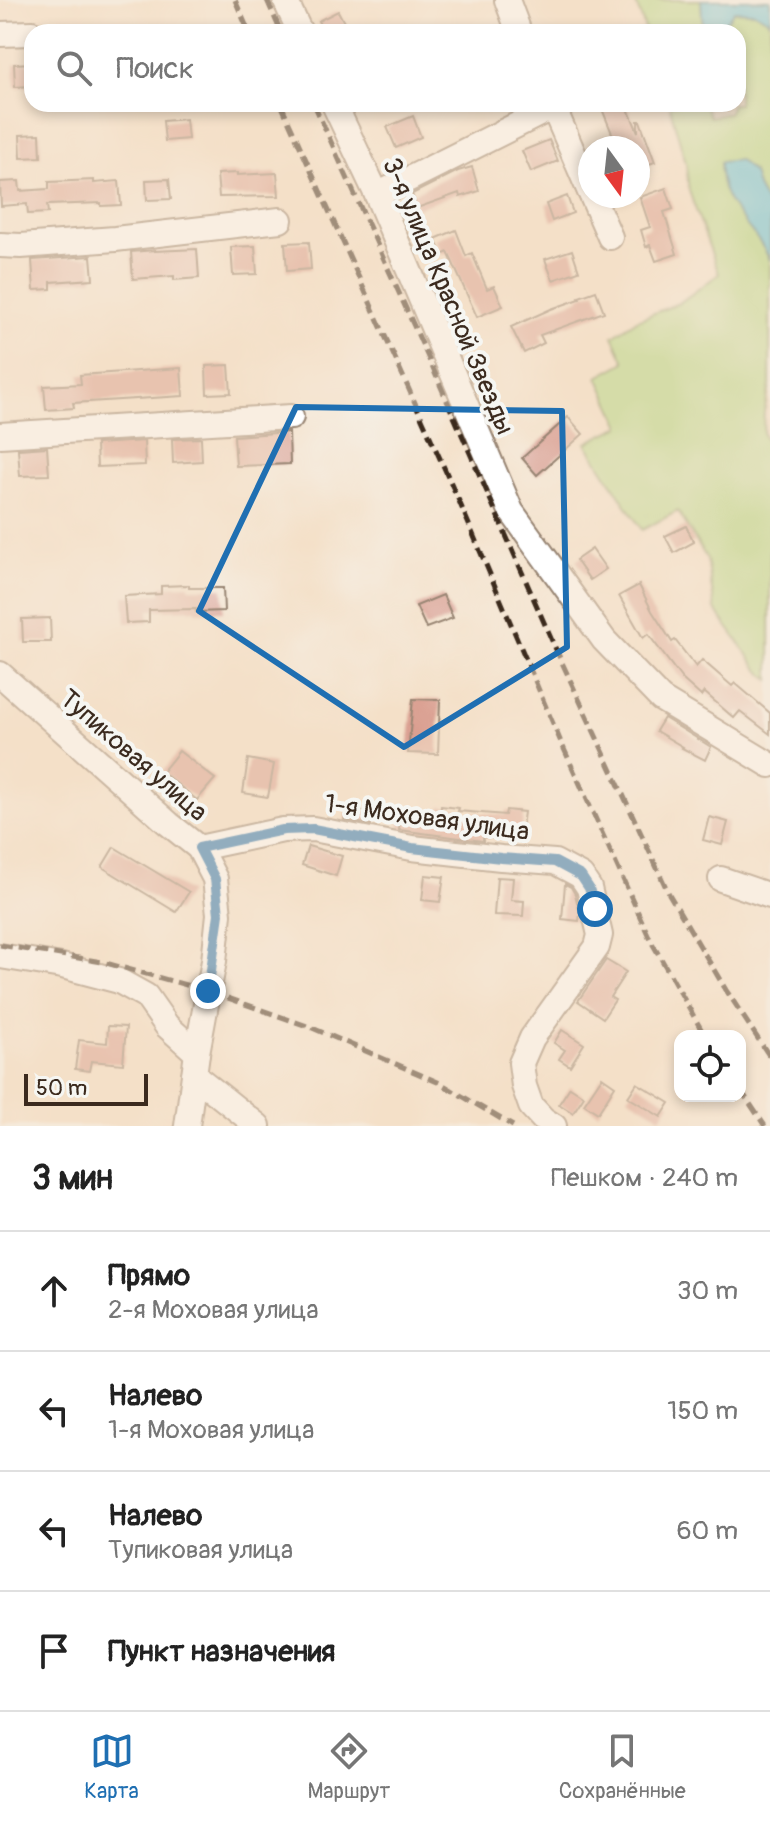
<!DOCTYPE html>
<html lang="ru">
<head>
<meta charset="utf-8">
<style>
  body { margin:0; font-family:Pangolin,sans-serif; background:#f2f2f2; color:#222 }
  .controls { position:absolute; right:24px; bottom:24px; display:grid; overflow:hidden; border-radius:16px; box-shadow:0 4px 12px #0003 }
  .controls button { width:72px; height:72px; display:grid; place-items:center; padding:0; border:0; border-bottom:2px solid #e0e0e0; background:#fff; color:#222; font:40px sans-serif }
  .compass { position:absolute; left:578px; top:136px; width:72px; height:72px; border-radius:50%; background:#fff; box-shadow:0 4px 12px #0003; rotate:165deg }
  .scale { position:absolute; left:24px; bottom:20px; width:124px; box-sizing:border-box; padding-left:8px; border:4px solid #3b2a1e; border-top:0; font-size:22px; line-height:28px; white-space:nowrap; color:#3b2a1e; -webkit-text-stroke:6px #f6f6f2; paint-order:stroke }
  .stop { position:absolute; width:24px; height:24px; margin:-18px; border:6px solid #1f6fb2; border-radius:50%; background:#fff }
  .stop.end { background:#1f6fb2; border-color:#fff; box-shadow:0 2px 8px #0008 }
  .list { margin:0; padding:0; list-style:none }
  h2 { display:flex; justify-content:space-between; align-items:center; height:104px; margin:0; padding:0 32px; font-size:34px }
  h2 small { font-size:26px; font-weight:400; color:#767676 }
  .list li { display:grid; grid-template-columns:52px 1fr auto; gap:24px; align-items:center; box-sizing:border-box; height:120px; padding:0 32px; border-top:2px solid #e0e0e0 }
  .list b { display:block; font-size:30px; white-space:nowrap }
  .list p { margin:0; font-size:26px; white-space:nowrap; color:#767676 }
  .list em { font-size:26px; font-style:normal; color:#767676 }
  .icon { flex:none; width:44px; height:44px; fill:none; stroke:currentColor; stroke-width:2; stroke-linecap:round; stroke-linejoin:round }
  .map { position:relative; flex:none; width:770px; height:1126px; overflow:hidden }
  .search { position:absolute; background:#fff; box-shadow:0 4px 12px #0003; left:24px; right:24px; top:24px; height:88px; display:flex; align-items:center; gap:20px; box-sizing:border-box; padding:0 28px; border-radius:24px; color:#767676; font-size:30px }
  .sheet { height:584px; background:#fff }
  nav { display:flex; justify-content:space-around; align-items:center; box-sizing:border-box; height:112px; border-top:2px solid #e0e0e0; background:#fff; font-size:22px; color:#767676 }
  nav a { display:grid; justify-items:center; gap:4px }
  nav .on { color:#1f6fb2 }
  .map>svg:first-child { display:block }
  .green { fill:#b0d882; stroke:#768150; stroke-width:2 }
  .water { fill:#5ec3db; stroke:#4c767c; stroke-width:2 }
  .building { fill:#da9f90 }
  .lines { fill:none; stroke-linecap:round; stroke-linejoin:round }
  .minor-casing { stroke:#988573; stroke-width:28 }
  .minor { stroke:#fff; stroke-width:24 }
  .rail { stroke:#3b2a1e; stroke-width:5; stroke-dasharray:12 6; stroke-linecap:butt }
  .route { stroke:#1f6fb2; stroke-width:10 }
  .marked { fill:none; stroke:#1f6fb2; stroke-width:6; stroke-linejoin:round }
  .labels { text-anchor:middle; stroke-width:8; stroke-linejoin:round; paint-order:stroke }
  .street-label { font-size:26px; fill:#3b2a1e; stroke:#f6f6f2 }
</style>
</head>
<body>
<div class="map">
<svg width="770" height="1126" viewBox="0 0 770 1126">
  <rect width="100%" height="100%" fill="#f6f6f2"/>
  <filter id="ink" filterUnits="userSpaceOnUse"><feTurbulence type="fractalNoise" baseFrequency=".0125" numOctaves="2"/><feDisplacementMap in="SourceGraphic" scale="16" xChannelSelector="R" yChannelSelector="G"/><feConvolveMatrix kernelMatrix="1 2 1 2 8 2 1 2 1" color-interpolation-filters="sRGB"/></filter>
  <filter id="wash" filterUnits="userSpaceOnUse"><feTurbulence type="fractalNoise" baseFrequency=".006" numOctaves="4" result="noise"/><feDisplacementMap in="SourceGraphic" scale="32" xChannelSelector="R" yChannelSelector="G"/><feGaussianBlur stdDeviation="1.8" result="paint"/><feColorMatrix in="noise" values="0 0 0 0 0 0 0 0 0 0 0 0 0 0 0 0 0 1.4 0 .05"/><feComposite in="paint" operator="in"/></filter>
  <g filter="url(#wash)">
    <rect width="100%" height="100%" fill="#f4e0c8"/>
    <g class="green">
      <path d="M635,0H701L703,32H646Z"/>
      <path d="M734,11L754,12L770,21V211L757,187L753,173L739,216L757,236L770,260V386L764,412L763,434L770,449V680L759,670L715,609L707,559L678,511L642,530L586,443L621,426L598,377L625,362L613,336L637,320L679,303L719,274L689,191L686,163L669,104H704L710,117L728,113L732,104H738V32H723V25Z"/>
    </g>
    <g class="water">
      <path d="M701,0H770V21L754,12L734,11L723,25V32H703Z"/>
      <path d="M739,160L753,173L757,187L770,211V260C753,222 717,208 720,162Z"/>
    </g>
    <g id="blocks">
      <g class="building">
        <path d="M338,11L349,32H324L318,21Z"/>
        <path d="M32,63V86L15,87L14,64Z"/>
        <path d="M600,104H626L638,132V121H640L655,162L638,168V148H618Z"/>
        <path d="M413,116L421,137L396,148L387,127Z"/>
        <path d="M186,119L188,139L165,141L163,121Z"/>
        <path d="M40,134L41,157L21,158L20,135Z"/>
        <path d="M549,140L558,161L531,172L522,151Z"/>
        <path d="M472,167L479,191L460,197L459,193L417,208L412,194L458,171Z"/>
        <path d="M237,173V175L277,173L279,196L219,197L217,174Z"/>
        <path d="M169,179L171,199L147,200L146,180Z"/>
        <path d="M94,180V183L119,181L121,205L101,206V203L47,205L48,213L28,214L27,204L1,206L0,182L19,181L20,191L49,189V182Z"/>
        <path d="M666,188L673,209L664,212L677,254L656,261L650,245L646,247L641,230L650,227L640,197Z"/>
        <path d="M567,196L573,213L552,221L546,204Z"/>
        <path d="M456,230L466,256L472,253L487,289L494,286L503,306L477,317L448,252L442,255L435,239Z"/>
        <path d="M309,242L311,269L287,271L285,243Z"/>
        <path d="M255,246L257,274L233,275L231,247Z"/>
        <path d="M197,249L199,278L174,280V276L133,279L131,252L155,250V251Z"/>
        <path d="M572,250L579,271L553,280L545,259Z"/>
        <path d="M91,256L93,279L51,282V289L34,290L32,260Z"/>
        <path d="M596,291L604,312L540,335L544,343L524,353L511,327L551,309L580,299L579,297Z"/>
        <path d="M229,365L231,393L207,394L206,366Z"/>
        <path d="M181,368L183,396L73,403L74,408L46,410L44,386L81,384L80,375Z"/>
        <path d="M568,417L583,434L537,475L522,458Z"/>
        <path d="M289,432L290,464L236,466L234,436Z"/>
        <path d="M201,438L202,461L173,463L172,439Z"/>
        <path d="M144,441L145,465L97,467L96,444Z"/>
        <path d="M47,447L49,475L20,476L18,449Z"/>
        <path d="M686,526L694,542L674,553L665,536Z"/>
        <path d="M592,549L606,569L590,580L576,560Z"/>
        <path d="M189,585V588H223L224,611L196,612V609L149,610V622L126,623L124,596L161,594V586Z"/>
        <path d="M639,585L652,611L672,642L675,640L696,667L702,660L732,686L735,683L770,713V734L740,711L734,718L704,692L701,696L682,679L648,634L643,638L619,596Z"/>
        <path d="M443,595L453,618L426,628L416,606Z"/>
        <path d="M50,618L51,642H23L22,619Z"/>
        <path d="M413,699L440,700L438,754L408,753Z"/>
        <path d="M664,718L711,747L705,760L682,748L683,747L656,731Z"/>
        <path d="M179,751L215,779L197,800L162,772Z"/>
        <path d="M248,759L274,764L268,797L243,793Z"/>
        <path d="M348,806L374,815L371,825L344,820Z"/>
        <path d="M441,806L459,808L458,811L505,815L506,810L524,812L520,842L483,837V841L399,830L401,812L440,815Z"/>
        <path d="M709,817L728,822L722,845L703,840Z"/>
        <path d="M308,846L342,856L336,876L302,865Z"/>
        <path d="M114,847L189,892L176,912L102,867Z"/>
        <path d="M425,875L444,877L440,902L422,900Z"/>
        <path d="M497,877L513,878L511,900L524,901L523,916L494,915Z"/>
        <path d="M565,884L571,887L575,894L580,914L579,921L562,919Z"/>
        <path d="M606,960L626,972L610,997L615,1000L603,1018L578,1001Z"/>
        <path d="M108,1026L126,1027L123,1064L91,1061L89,1071L75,1069L79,1040L107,1043Z"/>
        <path d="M562,1030L584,1044L570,1066L559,1059L565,1050L554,1043Z"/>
        <path d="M602,1077L615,1086L598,1113L584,1104Z"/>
        <path d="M637,1083L670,1103L661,1117L628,1097Z"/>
        <path d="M570,1087L584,1096L573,1113L559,1104Z"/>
      </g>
    </g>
  </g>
  <g filter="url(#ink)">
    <use href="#blocks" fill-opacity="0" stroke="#988573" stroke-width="2"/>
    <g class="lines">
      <defs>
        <g id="minor">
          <path d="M285,0L300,32"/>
          <path d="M507,0L519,32"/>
          <path d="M0,34L32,33"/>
          <path d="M334,104L377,195L511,511L604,640L661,699L770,765"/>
          <path d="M552,104L590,192"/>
          <path d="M377,195L553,107"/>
          <path d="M592,196L610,237"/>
          <path d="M0,245L21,246L115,239L280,220"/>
          <path d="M0,435L291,417"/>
          <path d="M0,674L169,824L199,848L215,879L219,914L214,961L197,1053L187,1126"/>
          <path d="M199,848L283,830L313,829L412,848L501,858L555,862L581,876L589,888L600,935L597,947L532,1038L521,1063L524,1086L531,1106L543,1119L554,1126"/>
          <path d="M721,879L770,896"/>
          <path d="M0,956L62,966L119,981L146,996L167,1026L197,1053"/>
          <path d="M194,1075L258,1126"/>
        </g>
      </defs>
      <use href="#minor" class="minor-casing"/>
      <use href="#minor" class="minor"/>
      <g class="rail">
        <path d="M235,0L249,32"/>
        <path d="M267,0L281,32"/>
        <path d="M281,104L459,501L560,740L651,941L705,1036"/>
        <path d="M314,104L431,364L553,643L669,894L726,990L770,1057"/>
        <path d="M0,945L102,962L208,991L310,1027L440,1083L513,1126"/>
        <path d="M740,1089L765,1126"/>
      </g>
    </g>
  </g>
  <g class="lines" filter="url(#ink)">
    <path class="route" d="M208,991L219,914L215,879L199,848L283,830L313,829L412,848L501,858L555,862L581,876L589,888L595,909"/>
  </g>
  <path d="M0 0H770V1126H0ZM296,407L562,411L567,647L404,747L199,611Z" fill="#f4e0c8" fill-opacity=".55" fill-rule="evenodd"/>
  <path class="marked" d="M296,407L562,411L567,647L404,747L199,611Z"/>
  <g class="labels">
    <g class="street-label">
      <text transform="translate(449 296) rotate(67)" y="9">3-я улица Красной Звезды</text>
      <text transform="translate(134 755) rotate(41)" y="9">Тупиковая улица</text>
      <text transform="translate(427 817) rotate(8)" y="9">1-я Моховая улица</text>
    </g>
  </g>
</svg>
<div class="controls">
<button><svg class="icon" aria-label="locate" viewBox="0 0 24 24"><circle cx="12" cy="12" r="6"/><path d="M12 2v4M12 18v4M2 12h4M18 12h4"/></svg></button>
</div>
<svg class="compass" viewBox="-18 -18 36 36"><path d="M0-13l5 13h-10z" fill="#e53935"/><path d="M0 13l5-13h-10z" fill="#767676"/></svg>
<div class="scale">50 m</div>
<div class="stop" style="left:595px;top:909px"></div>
<div class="stop end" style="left:208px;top:991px"></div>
<div class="search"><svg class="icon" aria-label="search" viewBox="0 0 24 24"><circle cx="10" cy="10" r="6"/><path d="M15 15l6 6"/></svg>Поиск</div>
</div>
<section class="sheet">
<h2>3 мин<small>Пешком · 240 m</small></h2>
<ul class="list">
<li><svg class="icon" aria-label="ahead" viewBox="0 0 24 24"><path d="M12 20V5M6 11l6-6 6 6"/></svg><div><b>Прямо</b><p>2-я Моховая улица</p></div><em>30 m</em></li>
<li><svg class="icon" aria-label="left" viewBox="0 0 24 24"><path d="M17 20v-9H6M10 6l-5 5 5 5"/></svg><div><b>Налево</b><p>1-я Моховая улица</p></div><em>150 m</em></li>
<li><svg class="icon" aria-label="left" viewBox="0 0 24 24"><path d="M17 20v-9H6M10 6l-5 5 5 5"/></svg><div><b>Налево</b><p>Тупиковая улица</p></div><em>60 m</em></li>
<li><svg class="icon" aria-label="arrive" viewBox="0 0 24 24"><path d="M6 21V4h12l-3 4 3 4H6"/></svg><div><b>Пункт назначения</b></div></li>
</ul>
</section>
<nav>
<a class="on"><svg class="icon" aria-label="map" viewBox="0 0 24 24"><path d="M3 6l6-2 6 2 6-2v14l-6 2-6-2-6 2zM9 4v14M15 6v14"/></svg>Карта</a>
<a><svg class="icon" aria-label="directions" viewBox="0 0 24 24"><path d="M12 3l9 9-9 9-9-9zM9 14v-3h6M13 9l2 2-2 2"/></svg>Маршрут</a>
<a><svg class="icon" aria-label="saved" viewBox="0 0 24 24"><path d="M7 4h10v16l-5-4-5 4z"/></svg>Сохранённые</a>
</nav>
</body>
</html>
